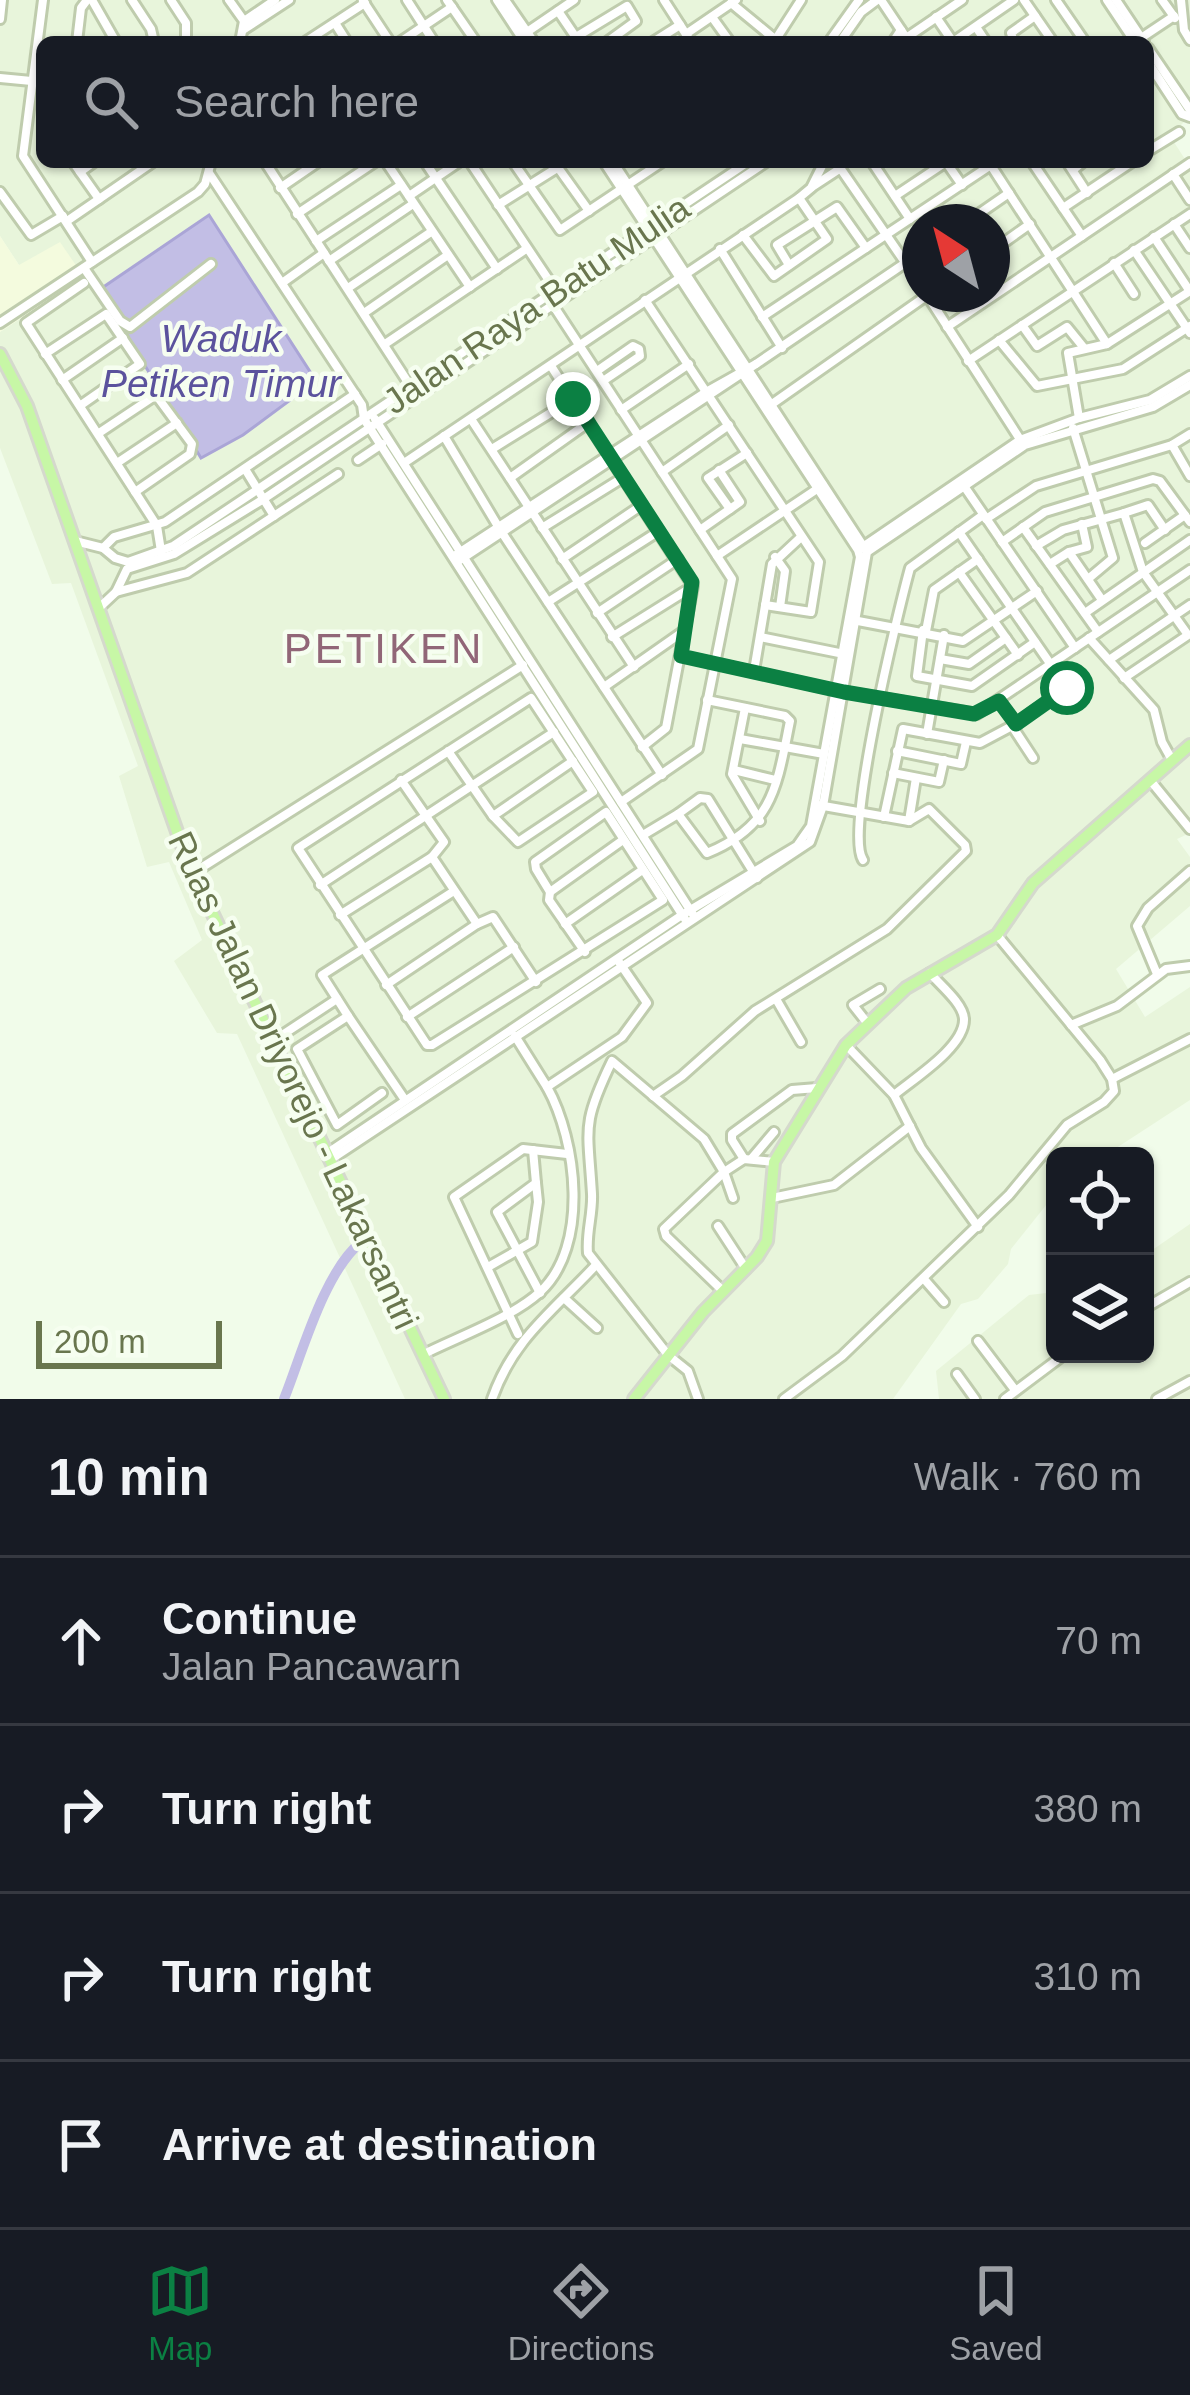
<!DOCTYPE html>
<html lang="en">
<head>
<meta charset="utf-8">
<style>
  body { margin:0; font-family:Arial,sans-serif; background:#20242c; color:#f1f3f6 }
  .controls { position:absolute; right:36px; bottom:36px; display:grid; overflow:hidden; border-radius:18px; box-shadow:0 3px 9px #0004 }
  .controls button { width:108px; height:108px; display:grid; place-items:center; padding:0; border:0; border-bottom:3px solid #363941; background:#171b24; color:#f1f3f6; font:60px sans-serif }
  .compass { position:absolute; left:902px; top:204px; width:108px; height:108px; border-radius:50%; background:#171b24; box-shadow:0 3px 9px #0004; rotate:324deg }
  .scale { position:absolute; left:36px; bottom:30px; width:186px; box-sizing:border-box; padding-left:12px; border:6px solid #69764e; border-top:0; font-size:33px; line-height:42px; white-space:nowrap; color:#69764e; -webkit-text-stroke:9px #f6fef0; paint-order:stroke }
  .stop { position:absolute; width:36px; height:36px; margin:-27px; border:9px solid #0b8043; border-radius:50%; background:#fff }
  .stop.end { background:#0b8043; border-color:#fff; box-shadow:0 3px 12px #0008 }
  .list { margin:0; padding:0; list-style:none }
  h2 { display:flex; justify-content:space-between; align-items:center; height:156px; margin:0; padding:0 48px; font-size:51px }
  h2 small { font-size:39px; font-weight:400; color:#9ea1a6 }
  .list li { display:grid; grid-template-columns:78px 1fr auto; gap:36px; align-items:center; box-sizing:border-box; height:168px; padding:0 48px; border-top:3px solid #363941 }
  .list b { display:block; font-size:45px; white-space:nowrap }
  .list p { margin:0; font-size:39px; white-space:nowrap; color:#9ea1a6 }
  .list em { font-size:39px; font-style:normal; color:#9ea1a6 }
  .icon { flex:none; width:66px; height:66px; fill:none; stroke:currentColor; stroke-width:2; stroke-linecap:round; stroke-linejoin:round }
  .map { position:relative; flex:none; width:1190px; height:1399px; overflow:hidden }
  .search { position:absolute; background:#171b24; box-shadow:0 3px 9px #0004; left:36px; right:36px; top:36px; height:132px; display:flex; align-items:center; gap:30px; box-sizing:border-box; padding:0 42px; border-radius:18px; color:#9ea1a6; font-size:45px }
  .sheet { height:828px; background:#171b24 }
  nav { display:flex; justify-content:space-around; align-items:center; box-sizing:border-box; height:168px; border-top:3px solid #363941; background:#171b24; font-size:33px; color:#9ea1a6 }
  nav a { display:grid; justify-items:center; gap:6px }
  nav .on { color:#0b8043 }
  .map>svg:first-child { display:block }
  .residential { fill:#e8f5db; fill-rule:evenodd }
  .commercial { fill:#f4fbde }
  .water { fill:#c2bee5; stroke:#aaa5d6; stroke-width:3 }
  .lines { fill:none; stroke-linecap:round; stroke-linejoin:round }
  .river { stroke:#c2bee5; stroke-width:10 }
  .minor-casing { stroke:#bfccad; stroke-width:14 }
  .major-casing { stroke:#d5d9cd; stroke-width:16 }
  .minor { stroke:#fff; stroke-width:8 }
  .major { stroke:#c7f7a6; stroke-width:10 }
  .route { stroke:#0b8043; stroke-width:15 }
  .labels { text-anchor:middle; stroke-width:9; stroke-linejoin:round; paint-order:stroke }
  .street-label { font-size:36px; fill:#69764e; stroke:#f6fef0 }
  .water-label { font-size:39px; font-style:italic; fill:#5b529d; stroke:#f6fef0 }
  .quarter-label { font-size:42px; letter-spacing:3px; fill:#916677; stroke:#f6fef0 }
</style>
</head>
<body>
<div class="map">
<svg width="1190" height="1399" viewBox="0 0 1190 1399">
  <rect width="100%" height="100%" fill="#f1fcea"/>
  <g class="residential">
    <path d="M0,0H1190V116L1170,136L1190,167V833L1177,839L1190,857V906L1116,969L1145,1017L1190,987V1100L1104,1156H1055V1194L1011,1249L1008,1264L978,1299L961,1304L893,1399H405L237,1034L217,1033L174,961L202,940L169,862L147,867L119,776L138,766L71,583L52,584L0,448V332L84,277L19,265L0,236ZM42,42H1148V162H42ZM920,222H992V294H920Z"/>
    <path d="M1190,1224V1399H939L936,1371L1029,1295L1055,1292V1354H1145V1255Z"/>
  </g>
  <path class="commercial" d="M0,236L19,265L60,242L84,277L0,332Z"/>
  <path class="water" d="M209,215L316,381L243,435L201,458L99,290Z"/>
  <g class="lines">
    <path class="river" d="M284,1399C302,1354 324,1272 361,1242"/>
    <defs>
      <g id="minor">
        <path d="M43,0L23,156L92,262"/>
        <path d="M92,0L116,42"/>
        <path d="M132,0L151,29L154,42"/>
        <path d="M171,0L186,23V42"/>
        <path d="M229,0L244,21L240,42"/>
        <path d="M407,0L434,42"/>
        <path d="M447,0L476,42"/>
        <path d="M497,0L524,41"/>
        <path d="M505,0L534,42"/>
        <path d="M664,0L691,42"/>
        <path d="M881,0L909,42"/>
        <path d="M1024,0L1053,42"/>
        <path d="M1056,0L1085,42"/>
        <path d="M1107,0L1135,42"/>
        <path d="M1116,0L1144,42"/>
        <path d="M1162,0L1175,18"/>
        <path d="M1181,0L1184,30L1190,40"/>
        <path d="M363,1L390,42"/>
        <path d="M731,3L776,40"/>
        <path d="M558,11L579,42"/>
        <path d="M712,17L730,42"/>
        <path d="M936,17L953,42"/>
        <path d="M0,19L2,0"/>
        <path d="M244,21L275,0"/>
        <path d="M335,23L347,42"/>
        <path d="M976,27L986,42"/>
        <path d="M243,30L289,0"/>
        <path d="M686,34L736,0"/>
        <path d="M576,37L627,6L636,21L607,42"/>
        <path d="M906,38L962,0"/>
        <path d="M1141,38L1174,16"/>
        <path d="M77,42L81,8L87,0"/>
        <path d="M305,42L365,3"/>
        <path d="M400,42L452,7"/>
        <path d="M520,42L527,32L574,0"/>
        <path d="M653,42L680,25"/>
        <path d="M774,42L801,0"/>
        <path d="M829,42L859,0"/>
        <path d="M840,42L861,12L877,0"/>
        <path d="M893,42L901,30"/>
        <path d="M953,42L1014,0"/>
        <path d="M1014,42L1011,33L1035,16"/>
        <path d="M1148,48L1190,110"/>
        <path d="M1148,62L1182,114L1190,117"/>
        <path d="M0,78L42,82"/>
        <path d="M1148,151L1179,132"/>
        <path d="M73,162L99,199"/>
        <path d="M265,162L411,387"/>
        <path d="M386,162L470,287"/>
        <path d="M425,162L497,269"/>
        <path d="M470,162L556,291"/>
        <path d="M513,162L560,230L662,162"/>
        <path d="M554,162L589,211"/>
        <path d="M613,162L867,552"/>
        <path d="M836,162L920,284"/>
        <path d="M872,162L910,219"/>
        <path d="M946,162L962,185"/>
        <path d="M1032,162L1082,236"/>
        <path d="M1067,162L1087,193"/>
        <path d="M990,164L1107,344"/>
        <path d="M1073,170L1083,162"/>
        <path d="M80,172L94,162"/>
        <path d="M209,173L362,405L364,419L685,919"/>
        <path d="M1173,174L1190,200"/>
        <path d="M812,187L841,168"/>
        <path d="M280,188L318,162"/>
        <path d="M0,192L31,235L63,216"/>
        <path d="M409,196L459,162"/>
        <path d="M895,196L946,162"/>
        <path d="M498,205L557,168"/>
        <path d="M1063,208L1132,162"/>
        <path d="M297,214L375,162"/>
        <path d="M67,221L153,162"/>
        <path d="M967,222L1009,193"/>
        <path d="M1174,224L1190,248"/>
        <path d="M743,235L774,276L827,239L799,198"/>
        <path d="M1154,237L1189,290"/>
        <path d="M316,241L401,185"/>
        <path d="M720,249L782,348"/>
        <path d="M1134,250L1190,333"/>
        <path d="M992,251L1030,224"/>
        <path d="M329,261L413,204"/>
        <path d="M1114,263L1134,294"/>
        <path d="M789,265L777,245L837,207L866,248"/>
        <path d="M84,268L120,321L130,327L211,264"/>
        <path d="M84,283L26,323L157,526L161,551"/>
        <path d="M282,283L324,253"/>
        <path d="M348,288L431,232"/>
        <path d="M927,295L1023,444"/>
        <path d="M645,300L819,562L811,612L765,605"/>
        <path d="M553,305L732,579L698,749L621,802"/>
        <path d="M364,313L448,255"/>
        <path d="M762,317L991,165"/>
        <path d="M0,323L198,192L205,184L211,162"/>
        <path d="M1022,325L1037,346L1067,327L1084,348"/>
        <path d="M947,327L1190,163"/>
        <path d="M999,340L1037,386L1123,369L1190,326"/>
        <path d="M385,344L526,249"/>
        <path d="M45,354L106,314L140,364L81,405"/>
        <path d="M968,361L1190,214"/>
        <path d="M756,364L920,253"/>
        <path d="M551,366L693,586L666,728L642,747"/>
        <path d="M597,371L633,346L639,349L640,356L603,381"/>
        <path d="M62,380L123,338"/>
        <path d="M772,404L929,294"/>
        <path d="M621,410L689,364"/>
        <path d="M1079,418L1068,353L1107,344L1190,291"/>
        <path d="M375,419L694,916"/>
        <path d="M471,419L634,667"/>
        <path d="M1073,428L1113,558L1088,579"/>
        <path d="M99,433L156,395L192,444L190,454L135,492"/>
        <path d="M444,436L499,528L662,775"/>
        <path d="M1172,445L1190,476"/>
        <path d="M492,449L573,399"/>
        <path d="M358,460L382,444"/>
        <path d="M117,463L177,423"/>
        <path d="M404,463L799,198L811,188L824,162"/>
        <path d="M245,469L274,516"/>
        <path d="M662,472L729,425"/>
        <path d="M510,478L589,422"/>
        <path d="M964,486L1075,648"/>
        <path d="M730,509L708,478L747,453"/>
        <path d="M1124,513L1148,505L1165,530"/>
        <path d="M986,519L1036,486L1172,445L1190,434"/>
        <path d="M1023,527L1098,632"/>
        <path d="M542,528L624,477"/>
        <path d="M700,530L740,502L719,470"/>
        <path d="M75,541L103,548L115,558L128,562L173,546L748,162"/>
        <path d="M1002,542L1045,512L1153,479L1160,481L1190,522"/>
        <path d="M1145,543L1185,515"/>
        <path d="M864,546L1020,440L1079,418L1150,400L1190,376"/>
        <path d="M1036,546L1063,530L1124,513L1143,572L1188,635L1124,678"/>
        <path d="M103,548L114,537L165,522L355,394"/>
        <path d="M1069,552L1102,600"/>
        <path d="M454,556L706,392L756,364L457,562"/>
        <path d="M717,556L823,485"/>
        <path d="M775,557L785,571L780,607"/>
        <path d="M562,559L642,505"/>
        <path d="M1050,564L1069,552L1087,547L1082,524"/>
        <path d="M959,572L1018,655"/>
        <path d="M116,592L187,573L338,474"/>
        <path d="M548,602L659,531"/>
        <path d="M100,607L116,592L127,569L174,554L262,500L766,162"/>
        <path d="M597,613L678,559"/>
        <path d="M1085,613L1190,540"/>
        <path d="M858,621L963,641L1037,591"/>
        <path d="M923,630L917,676L972,686L1035,642"/>
        <path d="M926,631L934,590L978,559"/>
        <path d="M612,637L692,587"/>
        <path d="M760,637L844,654"/>
        <path d="M1089,638L1154,710L1162,742L1172,760"/>
        <path d="M681,656L844,692L977,714L1190,570"/>
        <path d="M940,659L969,664L1006,638"/>
        <path d="M1109,660L1190,605"/>
        <path d="M754,671L772,564L801,537"/>
        <path d="M604,687L684,631"/>
        <path d="M707,700L785,716L790,721C777,785 774,826 707,853L678,814L700,798L708,799L757,878"/>
        <path d="M999,701L1016,724"/>
        <path d="M745,708L732,774L760,821"/>
        <path d="M1012,726L1033,758"/>
        <path d="M927,734L944,635"/>
        <path d="M740,739L824,754"/>
        <path d="M448,751L493,816L518,842L593,792L531,698L298,848L427,1045H432L663,900L606,812L535,862L536,869L550,892L549,900L585,952"/>
        <path d="M897,751L961,764L966,742"/>
        <path d="M734,770L775,780"/>
        <path d="M893,773L939,782L944,760"/>
        <path d="M401,780L444,842L432,857L477,924L493,917L536,982"/>
        <path d="M1150,780L1190,829"/>
        <path d="M818,805L909,821L916,778"/>
        <path d="M493,816L573,761"/>
        <path d="M884,817L903,729L980,743L1012,726L1067,688L959,532"/>
        <path d="M643,835L678,814"/>
        <path d="M863,860C844,832 898,612 910,568L983,515"/>
        <path d="M193,873L523,665"/>
        <path d="M320,885L554,732"/>
        <path d="M550,892L623,840"/>
        <path d="M340,915L432,857"/>
        <path d="M565,924L641,871"/>
        <path d="M1157,974L1137,926L1148,908L1190,871"/>
        <path d="M386,985L477,924"/>
        <path d="M776,999L801,1042"/>
        <path d="M348,1016L405,1100"/>
        <path d="M407,1017L514,947"/>
        <path d="M868,1024L853,1005L880,989"/>
        <path d="M1071,1025L1117,1006L1166,969L1190,966"/>
        <path d="M515,1036L547,1087L622,1037L647,1003L619,962"/>
        <path d="M273,1041L337,999"/>
        <path d="M846,1045L894,1095L921,1148L978,1227"/>
        <path d="M1112,1079L1190,1039"/>
        <path d="M382,1093L337,1125L297,1049L348,1016L322,975L454,891"/>
        <path d="M894,1095C913,1079 965,1047 964,1019C963,1003 940,985 930,973"/>
        <path d="M653,1096L682,1076L755,1011L887,929L966,851L965,845L929,809L909,821"/>
        <path d="M533,1150L536,1183L497,1212L540,1293"/>
        <path d="M326,1154L682,915L797,846L811,826L860,557L858,550L604,162"/>
        <path d="M752,1158L774,1132"/>
        <path d="M744,1159L732,1140V1134L792,1090L817,1088"/>
        <path d="M330,1160L810,842L823,806L867,552L1025,445L1153,407L1190,385"/>
        <path d="M772,1198L834,1185L910,1126"/>
        <path d="M718,1226L746,1269"/>
        <path d="M488,1267L532,1242L538,1202L536,1183"/>
        <path d="M924,1279L944,1302"/>
        <path d="M723,1291L666,1236L664,1229L724,1172L744,1159L774,1162"/>
        <path d="M564,1298L597,1328"/>
        <path d="M1145,1308L1190,1282"/>
        <path d="M518,1334L454,1197L523,1149L567,1154"/>
        <path d="M978,1341L1015,1390"/>
        <path d="M424,1354C458,1337 513,1317 540,1292C590,1246 577,1141 547,1087"/>
        <path d="M957,1374L975,1399"/>
        <path d="M492,1399C513,1339 553,1311 595,1266"/>
        <path d="M698,1399L688,1371L668,1355L588,1253C586,1233 593,1214 592,1194C588,1127 581,1125 612,1061L704,1139L724,1172L733,1198"/>
        <path d="M784,1399L842,1356L1009,1195L1067,1125L1104,1102L1114,1091L1112,1079L1100,1060L997,935"/>
        <path d="M1005,1399L1065,1354"/>
        <path d="M1157,1399L1190,1381"/>
      </g>
      <g id="major">
        <path d="M0,354L27,406L187,860L444,1399"/>
        <path d="M634,1399L703,1312L757,1257L767,1241L774,1162L846,1045L906,988L997,935L1033,883L1190,745"/>
      </g>
    </defs>
    <use href="#minor" class="minor-casing"/>
    <use href="#major" class="major-casing"/>
    <use href="#minor" class="minor"/>
    <use href="#major" class="major"/>
  </g>
  <g class="lines">
    <path class="route" d="M573,399L692,582L681,656L844,692L974,714L999,701L1016,724L1067,688"/>
  </g>
  <g class="labels">
    <g class="street-label">
      <text transform="translate(536 304) rotate(-34)" y="13">Jalan Raya Batu Mulia</text>
      <text transform="translate(294 1080) rotate(65)" y="13">Ruas Jalan Driyorejo - Lakarsantri</text>
    </g>
    <g class="water-label">
      <text x="221" y="352">Waduk<tspan x="221" dy="45">Petiken Timur</tspan></text>
    </g>
    <g class="quarter-label">
      <text x="384" y="663">PETIKEN</text>
    </g>
  </g>
</svg>
<div class="controls">
<button><svg class="icon" aria-label="locate" viewBox="0 0 24 24"><circle cx="12" cy="12" r="6"/><path d="M12 2v4M12 18v4M2 12h4M18 12h4"/></svg></button>
<button><svg class="icon" aria-label="layers" viewBox="0 0 24 24"><path d="M12 4l9 5-9 5-9-5zM3 14l9 5 9-5"/></svg></button>
</div>
<svg class="compass" viewBox="-18 -18 36 36"><path d="M0-13l5 13h-10z" fill="#e53935"/><path d="M0 13l5-13h-10z" fill="#9ea1a6"/></svg>
<div class="scale">200 m</div>
<div class="stop" style="left:1067px;top:688px"></div>
<div class="stop end" style="left:573px;top:399px"></div>
<div class="search"><svg class="icon" aria-label="search" viewBox="0 0 24 24"><circle cx="10" cy="10" r="6"/><path d="M15 15l6 6"/></svg>Search here</div>
</div>
<section class="sheet">
<h2>10 min<small>Walk · 760 m</small></h2>
<ul class="list">
<li><svg class="icon" aria-label="ahead" viewBox="0 0 24 24"><path d="M12 20V5M6 11l6-6 6 6"/></svg><div><b>Continue</b><p>Jalan Pancawarn</p></div><em>70 m</em></li>
<li><svg class="icon" aria-label="right" viewBox="0 0 24 24"><path d="M7 20v-9h11M14 6l5 5-5 5"/></svg><div><b>Turn right</b></div><em>380 m</em></li>
<li><svg class="icon" aria-label="right" viewBox="0 0 24 24"><path d="M7 20v-9h11M14 6l5 5-5 5"/></svg><div><b>Turn right</b></div><em>310 m</em></li>
<li><svg class="icon" aria-label="arrive" viewBox="0 0 24 24"><path d="M6 21V4h12l-3 4 3 4H6"/></svg><div><b>Arrive at destination</b></div></li>
</ul>
</section>
<nav>
<a class="on"><svg class="icon" aria-label="map" viewBox="0 0 24 24"><path d="M3 6l6-2 6 2 6-2v14l-6 2-6-2-6 2zM9 4v14M15 6v14"/></svg>Map</a>
<a><svg class="icon" aria-label="directions" viewBox="0 0 24 24"><path d="M12 3l9 9-9 9-9-9zM9 14v-3h6M13 9l2 2-2 2"/></svg>Directions</a>
<a><svg class="icon" aria-label="saved" viewBox="0 0 24 24"><path d="M7 4h10v16l-5-4-5 4z"/></svg>Saved</a>
</nav>
</body>
</html>
